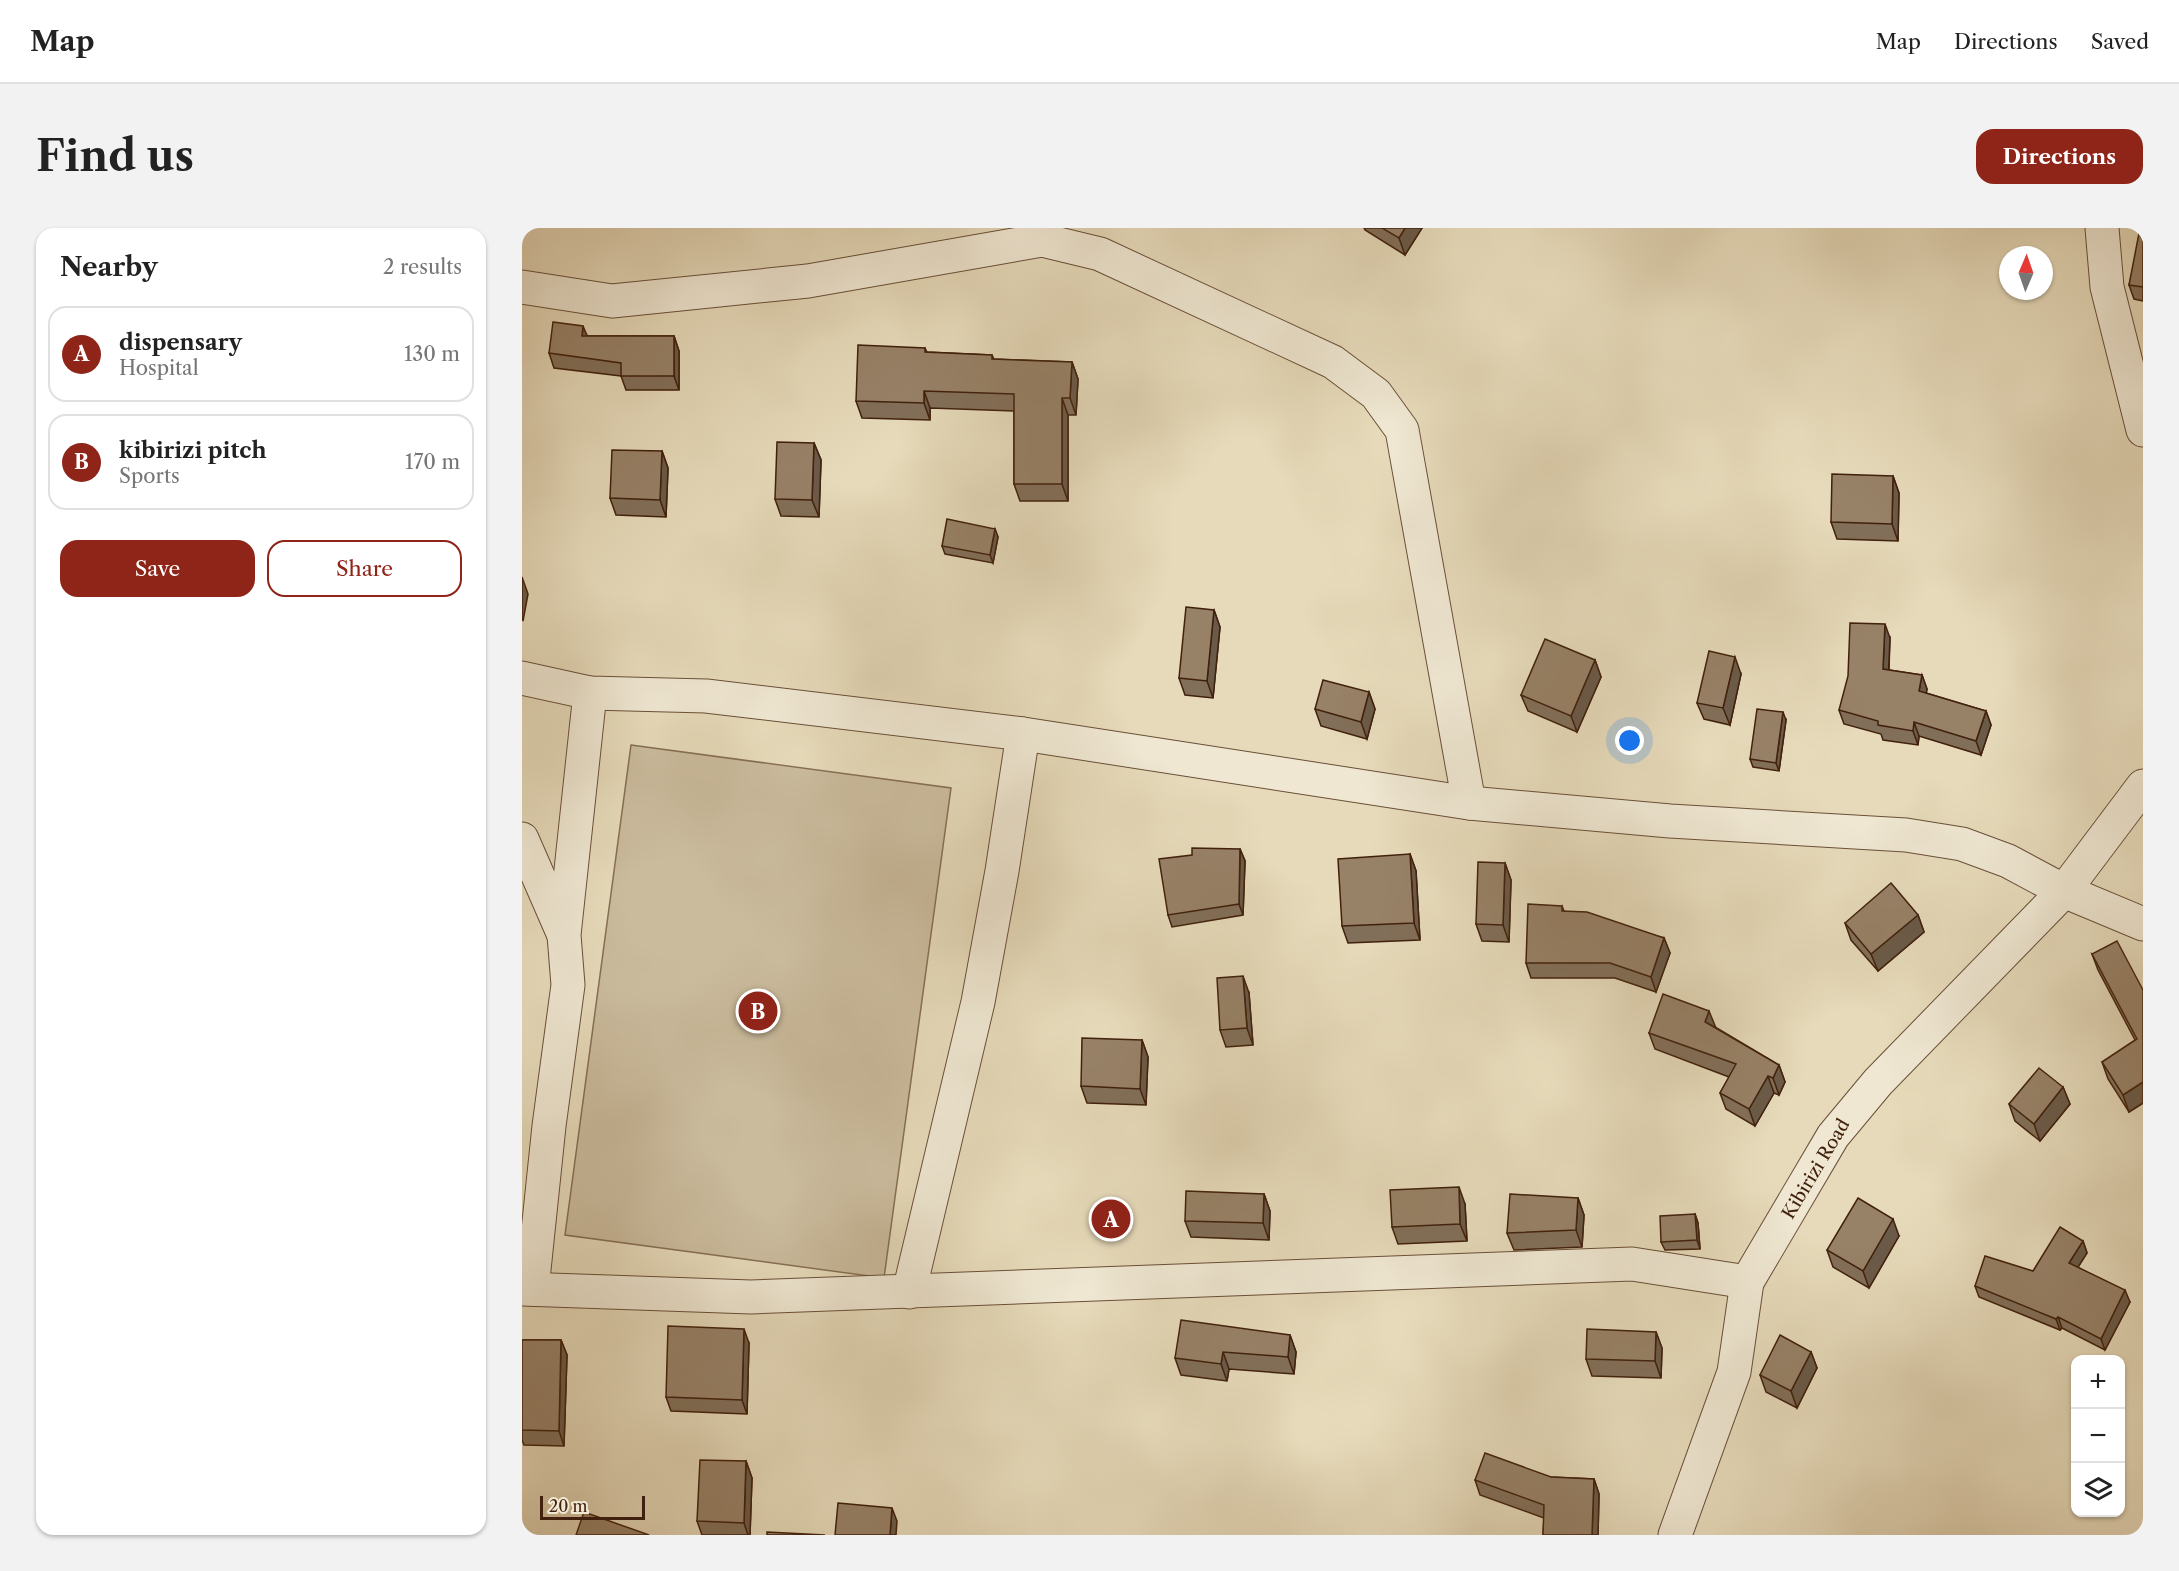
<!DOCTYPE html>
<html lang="en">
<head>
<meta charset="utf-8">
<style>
  body { margin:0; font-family:"Libre Caslon Text",serif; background:#f2f2f2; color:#222 }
  .controls { position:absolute; right:18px; bottom:18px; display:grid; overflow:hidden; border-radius:12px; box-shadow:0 2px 4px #0004 }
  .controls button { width:54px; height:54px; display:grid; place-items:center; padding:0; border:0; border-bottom:2px solid #e0e0e0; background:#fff; color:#222; font:30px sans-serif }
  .compass { position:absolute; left:1477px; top:18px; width:54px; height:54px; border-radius:50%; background:#fff; box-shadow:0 2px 4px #0004; rotate:2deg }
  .scale { position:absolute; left:18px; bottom:15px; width:105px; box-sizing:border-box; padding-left:6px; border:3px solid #41210d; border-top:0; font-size:16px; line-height:21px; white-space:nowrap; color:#41210d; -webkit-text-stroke:4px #efe7d2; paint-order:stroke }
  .you { position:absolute; left:1108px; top:513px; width:21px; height:21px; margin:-15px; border:4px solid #fff; border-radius:50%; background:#1a73e8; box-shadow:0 0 0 9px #1a73e833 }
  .badge { display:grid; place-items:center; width:39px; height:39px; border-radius:50%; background:#8f2418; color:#fff; font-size:20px; font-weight:700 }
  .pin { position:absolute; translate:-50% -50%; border:3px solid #fff; box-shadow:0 2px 6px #0006 }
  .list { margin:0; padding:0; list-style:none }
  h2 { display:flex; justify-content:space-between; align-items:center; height:78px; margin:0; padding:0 24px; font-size:26px }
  h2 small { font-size:20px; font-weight:400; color:#767676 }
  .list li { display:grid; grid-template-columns:39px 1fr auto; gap:18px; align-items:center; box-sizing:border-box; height:96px; margin:0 12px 12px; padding:0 12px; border:2px solid #e0e0e0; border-radius:18px }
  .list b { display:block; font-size:22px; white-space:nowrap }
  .list p { margin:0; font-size:20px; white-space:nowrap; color:#767676 }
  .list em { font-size:20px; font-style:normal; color:#767676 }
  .actions { display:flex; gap:12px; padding:18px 24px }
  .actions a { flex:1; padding:14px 0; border:2px solid #8f2418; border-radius:18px; text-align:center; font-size:21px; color:#8f2418 }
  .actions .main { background:#8f2418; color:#fff }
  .icon { flex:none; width:33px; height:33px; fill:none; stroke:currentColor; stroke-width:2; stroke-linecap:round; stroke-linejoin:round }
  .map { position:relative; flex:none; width:1621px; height:1307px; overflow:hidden; border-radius:18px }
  header { display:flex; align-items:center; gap:36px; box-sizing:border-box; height:84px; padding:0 30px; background:#fff; border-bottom:2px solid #e0e0e0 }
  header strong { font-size:28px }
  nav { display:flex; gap:33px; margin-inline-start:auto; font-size:21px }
  .intro { display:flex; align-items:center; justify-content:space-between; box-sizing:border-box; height:144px; padding:0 36px }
  h1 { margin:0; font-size:42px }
  .button { padding:15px 27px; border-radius:18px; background:#8f2418; color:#fff; font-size:21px; font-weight:700 }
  main { display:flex; gap:36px; padding:0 36px }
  aside { flex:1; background:#fff; border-radius:18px; box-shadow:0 2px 4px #0004 }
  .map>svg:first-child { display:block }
  .green { fill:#cabb9d; stroke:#866e55; stroke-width:1.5 }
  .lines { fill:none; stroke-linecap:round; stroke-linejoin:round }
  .minor-casing { stroke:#6a4f38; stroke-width:35 }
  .tertiary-casing { stroke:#6a4f38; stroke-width:35 }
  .minor { stroke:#efe7d2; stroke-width:33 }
  .tertiary { stroke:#efe7d2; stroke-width:33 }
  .wall { fill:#826f59; stroke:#41210d; stroke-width:1.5 }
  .shaded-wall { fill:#6a5a48; stroke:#41210d; stroke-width:1.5 }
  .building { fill:#978167; stroke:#41210d; stroke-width:1.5 }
  .labels { text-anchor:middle; stroke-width:6; stroke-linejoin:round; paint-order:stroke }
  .street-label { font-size:18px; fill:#41210d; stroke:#efe7d2 }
</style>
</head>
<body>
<header>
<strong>Map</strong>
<nav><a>Map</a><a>Directions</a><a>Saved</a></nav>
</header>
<div class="intro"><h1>Find us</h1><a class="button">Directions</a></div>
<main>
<aside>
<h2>Nearby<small>2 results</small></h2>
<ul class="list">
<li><span class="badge">A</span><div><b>dispensary</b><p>Hospital</p></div><em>130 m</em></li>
<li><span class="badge">B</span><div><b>kibirizi pitch</b><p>Sports</p></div><em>170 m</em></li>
</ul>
<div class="actions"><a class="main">Save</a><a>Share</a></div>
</aside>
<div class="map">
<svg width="1621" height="1307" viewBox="0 0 1621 1307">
  <rect width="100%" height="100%" fill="#e6daba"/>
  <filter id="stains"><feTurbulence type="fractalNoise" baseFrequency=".00333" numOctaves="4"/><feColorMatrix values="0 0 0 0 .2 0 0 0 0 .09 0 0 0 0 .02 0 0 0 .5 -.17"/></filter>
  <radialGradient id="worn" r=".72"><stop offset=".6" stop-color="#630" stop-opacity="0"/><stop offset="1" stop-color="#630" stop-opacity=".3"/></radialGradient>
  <path class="green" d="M109,517L429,560L362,1050L43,1007Z"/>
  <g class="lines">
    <defs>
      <g id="minor">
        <path d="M1580,0L1585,59L1621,202"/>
        <path d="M0,59L90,73L286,53L520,12L578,26L811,134L854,166L880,202L947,575"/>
        <path d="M0,450L68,465L184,468L501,506L947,575L1148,593L1384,607L1440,616L1486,633L1542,663L1621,696"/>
        <path d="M0,611L41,705"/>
        <path d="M0,1061L229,1069L1110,1036L1225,1054"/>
        <path d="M10,1061L27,898L46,757L42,707L68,465"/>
        <path d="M387,1064L456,774L480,643L501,506"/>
      </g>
      <path id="tertiary" d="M1153,1307L1212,1144L1225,1054L1311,908L1356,854L1542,663L1621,558"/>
    </defs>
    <use href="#minor" class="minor-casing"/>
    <use href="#tertiary" class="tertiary-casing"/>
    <use href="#minor" class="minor"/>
    <use href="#tertiary" class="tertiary"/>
  </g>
  <g class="wall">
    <path d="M842,0H900L883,27L843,2Z"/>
    <path d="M1621,0V73L1612,71L1607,57Z"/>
    <path d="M65,108H152L157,123V162H104L99,148L32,140L27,125Z"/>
    <path d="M403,120L405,124L470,127L472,131L550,134L556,151L554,187H546V273H498L492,256V183L408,180V192L340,190L334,173Z"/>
    <path d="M292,215L299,232L297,289L259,288L253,271Z"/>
    <path d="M140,223L146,240L144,289L94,287L88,270Z"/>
    <path d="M1371,248L1377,265L1376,313L1315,311L1309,294Z"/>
    <path d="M473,301L476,309L471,335L423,326L420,318Z"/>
    <path d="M692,382L698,399L691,470L663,467L657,450Z"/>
    <path d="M1368,410L1367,442L1400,447L1405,461L1404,465L1464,483L1469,497L1459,527L1397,508L1396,517L1361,512L1359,506L1322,496L1317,482Z"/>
    <path d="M1073,432L1079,449L1055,504L1006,483L999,467Z"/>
    <path d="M1219,446L1208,497L1182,491L1175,475Z"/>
    <path d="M847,464L853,481L845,511L799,498L793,481Z"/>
    <path d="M1264,492L1257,543L1231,539L1228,531Z"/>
    <path d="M718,621L723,633L721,687L650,699L646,687Z"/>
    <path d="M888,626L894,643L898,712L826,715L820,698Z"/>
    <path d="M983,635L989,652L987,714L960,713L954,696Z"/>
    <path d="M1040,678L1042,683L1142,710L1148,725L1134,764L1093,750H1009L1004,735Z"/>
    <path d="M1396,687L1402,704L1356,743L1329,712L1323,695Z"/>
    <path d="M1570,726L1621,762V875L1607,884L1586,851L1580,834L1613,812L1576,742Z"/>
    <path d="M727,765L731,817L704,819L698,802Z"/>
    <path d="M1193,799L1257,837L1263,854L1257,867L1252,865L1233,898L1204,881L1198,865L1207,849L1133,821L1127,805Z"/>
    <path d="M620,812L626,829L624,877L565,875L559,858Z"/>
    <path d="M1541,859L1548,876L1518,913L1493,893L1487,876Z"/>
    <path d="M742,966L748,983L747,1012L669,1009L663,993Z"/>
    <path d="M1056,970L1062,987L1060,1019L992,1022L985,1005Z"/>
    <path d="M943,976L945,1013L876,1016L870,999Z"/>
    <path d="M1173,986L1176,995L1178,1021L1143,1022L1139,1014Z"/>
    <path d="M1377,1008L1347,1060L1311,1039L1305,1022Z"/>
    <path d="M1561,1013L1565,1025L1556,1039L1608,1074L1583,1122L1540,1100L1538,1102L1457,1069L1453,1058L1511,1043Z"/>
    <path d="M1134,1104L1140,1120L1139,1150L1070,1148L1064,1131Z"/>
    <path d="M768,1107L774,1124L772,1146L707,1141L705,1153L659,1147L653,1130Z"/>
    <path d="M0,1112H39L45,1127L42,1218L2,1217L0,1212Z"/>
    <path d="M227,1115L225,1186L149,1183L144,1169Z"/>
    <path d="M1289,1124L1295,1140L1275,1180L1244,1164L1238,1147Z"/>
    <path d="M224,1233L230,1250L228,1307H180L175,1293Z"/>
    <path d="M1029,1249L1072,1251L1077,1266L1076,1307H1021L1022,1290L958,1267L953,1252Z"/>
  </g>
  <g class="shaded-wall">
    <path d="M883,0H900L883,27L877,10Z"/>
    <path d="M61,98L67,112L60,108Z"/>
    <path d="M152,108L157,123V162L152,148Z"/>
    <path d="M550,134L556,151L554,187L548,170Z"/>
    <path d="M402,163L408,180V192L402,175Z"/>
    <path d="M540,170L546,187V273L540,256Z"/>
    <path d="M292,215L299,232L297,289L290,272Z"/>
    <path d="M140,223L146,240L144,289L138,272Z"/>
    <path d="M1371,248L1377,265L1376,313L1370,296Z"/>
    <path d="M473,301L476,309L471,335L468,327Z"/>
    <path d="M0,349L6,366L1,393L0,390Z"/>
    <path d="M692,382L698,399L691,470L685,453Z"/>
    <path d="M1363,396L1368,410L1366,455L1361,441Z"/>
    <path d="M1213,429L1219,446L1208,497L1201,480Z"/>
    <path d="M1073,432L1079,449L1055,504L1049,488Z"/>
    <path d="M1400,447L1405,461L1402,477L1397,463Z"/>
    <path d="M847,464L853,481L845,511L839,494Z"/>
    <path d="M1464,483L1469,497L1459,527L1454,513Z"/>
    <path d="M1261,484L1264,492L1257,543L1254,535Z"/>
    <path d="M1392,494L1397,508L1396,517L1391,503Z"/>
    <path d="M718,621L723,633L721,687L717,676Z"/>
    <path d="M888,626L894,643L898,712L892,695Z"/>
    <path d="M983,635L989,652L987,714L981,697Z"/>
    <path d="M1396,687L1402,704L1356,743L1349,726Z"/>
    <path d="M1142,710L1148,725L1134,764L1129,749Z"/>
    <path d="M721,748L727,765L731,817L725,800Z"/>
    <path d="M1187,783L1194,800L1183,794Z"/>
    <path d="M620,812L626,829L624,877L618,861Z"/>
    <path d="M1257,837L1263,854L1257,867L1251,850Z"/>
    <path d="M1246,848L1252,865L1233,898L1227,881Z"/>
    <path d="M1621,854V875L1607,884L1601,867Z"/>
    <path d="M1541,859L1548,876L1518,913L1512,896Z"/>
    <path d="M937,959L943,976L945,1013L938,996Z"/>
    <path d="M742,966L748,983L747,1012L741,995Z"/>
    <path d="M1056,970L1062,987L1060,1019L1054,1002Z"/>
    <path d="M1173,986L1176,995L1178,1021L1175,1012Z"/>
    <path d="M1371,991L1377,1008L1347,1060L1341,1043Z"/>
    <path d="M1561,1013L1565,1025L1551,1047L1547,1035Z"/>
    <path d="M1603,1062L1608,1074L1583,1122L1579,1111Z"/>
    <path d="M1536,1089L1540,1100L1538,1102L1534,1091Z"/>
    <path d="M222,1101L227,1115L225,1186L220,1172Z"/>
    <path d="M1134,1104L1140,1120L1139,1150L1133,1133Z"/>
    <path d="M768,1107L774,1124L772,1146L766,1129Z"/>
    <path d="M39,1112L45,1127L42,1218L37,1203Z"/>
    <path d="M701,1124L707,1141L705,1153L699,1136Z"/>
    <path d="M1289,1124L1295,1140L1275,1180L1269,1163Z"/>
    <path d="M224,1233L230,1250L228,1307H226L222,1295Z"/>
    <path d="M1072,1251L1077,1266L1076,1307H1070Z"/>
    <path d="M370,1280L375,1293L374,1307H368Z"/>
  </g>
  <g class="building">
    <path d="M860,0H883L877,10Z"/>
    <path d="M1618,0H1621V59L1607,57Z"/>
    <path d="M31,94L61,98L60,108H152V148H99V135L27,125Z"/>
    <path d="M336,117L403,120V124L470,127V131L550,134L548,170H540V256H492V166L402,163V175L334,173Z"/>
    <path d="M255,214L292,215L290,272L253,271Z"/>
    <path d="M90,222L140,223L138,272L88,270Z"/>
    <path d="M1310,246L1371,248L1370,296L1309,294Z"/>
    <path d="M425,291L473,301L468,327L420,318Z"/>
    <path d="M664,379L692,382L685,453L657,450Z"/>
    <path d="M1328,395L1363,396L1361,441L1400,447L1397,463L1464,483L1454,513L1392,494L1391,503L1356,497V493L1317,482L1326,448Z"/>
    <path d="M1023,411L1073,432L1049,488L999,467Z"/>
    <path d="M1187,423L1213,429L1201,480L1175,475Z"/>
    <path d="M801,452L847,464L839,494L793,481Z"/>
    <path d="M1235,481L1261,484L1254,535L1228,531Z"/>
    <path d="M670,620L718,621L717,676L646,687L637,631L670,627Z"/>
    <path d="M888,626L892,695L820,698L816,631Z"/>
    <path d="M956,634L983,635L981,697L954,696Z"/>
    <path d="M1369,655L1396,687L1349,726L1323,695Z"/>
    <path d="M1006,676L1040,678V683L1065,684L1142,710L1129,749L1088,735H1004Z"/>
    <path d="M1595,713L1621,762V854L1601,867L1580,834L1615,811L1570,726Z"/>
    <path d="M721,748L725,800L698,802L695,750Z"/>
    <path d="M1141,766L1187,783L1183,794L1257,837L1251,850L1246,848L1227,881L1198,865L1214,836L1127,805Z"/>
    <path d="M560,810L620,812L618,861L559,858Z"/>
    <path d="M1517,840L1541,859L1512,896L1487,876Z"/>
    <path d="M937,959L938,996L870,999L868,962Z"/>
    <path d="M664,963L742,966L741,995L663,993Z"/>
    <path d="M988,966L1056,970L1054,1002L985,1005Z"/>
    <path d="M1336,970L1371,991L1341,1043L1305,1022Z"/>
    <path d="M1173,986L1175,1012L1139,1014L1138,988Z"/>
    <path d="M1538,999L1561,1013L1547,1035L1603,1062L1579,1111L1536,1089L1534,1091L1453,1058L1463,1028L1511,1043Z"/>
    <path d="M659,1092L768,1107L766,1129L701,1124L699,1136L653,1130Z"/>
    <path d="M146,1098L222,1101L220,1172L144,1169Z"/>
    <path d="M1065,1101L1134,1104L1133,1133L1064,1131Z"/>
    <path d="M1258,1107L1289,1124L1269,1163L1238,1147Z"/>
    <path d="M0,1112H39L37,1203L0,1202Z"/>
    <path d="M963,1225L1029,1249L1072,1251L1070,1307H1021L1022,1277L953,1252Z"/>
    <path d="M178,1232L224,1233L222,1295L175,1293Z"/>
    <path d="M316,1275L370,1280L368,1307H313Z"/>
    <path d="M62,1284L127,1307H54Z"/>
    <path d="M245,1304L303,1307H245Z"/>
  </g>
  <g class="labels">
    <g class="street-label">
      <text transform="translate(1294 941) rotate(-59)" y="6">Kibirizi Road</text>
    </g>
  </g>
  <rect width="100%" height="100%" filter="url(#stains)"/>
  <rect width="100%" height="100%" fill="url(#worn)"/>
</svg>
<div class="controls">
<button>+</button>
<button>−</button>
<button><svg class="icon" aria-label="layers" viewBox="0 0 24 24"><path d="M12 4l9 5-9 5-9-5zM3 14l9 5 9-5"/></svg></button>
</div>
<svg class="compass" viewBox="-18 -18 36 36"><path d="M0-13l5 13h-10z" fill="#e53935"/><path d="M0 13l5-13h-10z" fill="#767676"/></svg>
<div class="scale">20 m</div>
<div class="you"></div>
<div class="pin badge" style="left:589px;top:991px">A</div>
<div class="pin badge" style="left:236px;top:783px">B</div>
</div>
</main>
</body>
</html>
